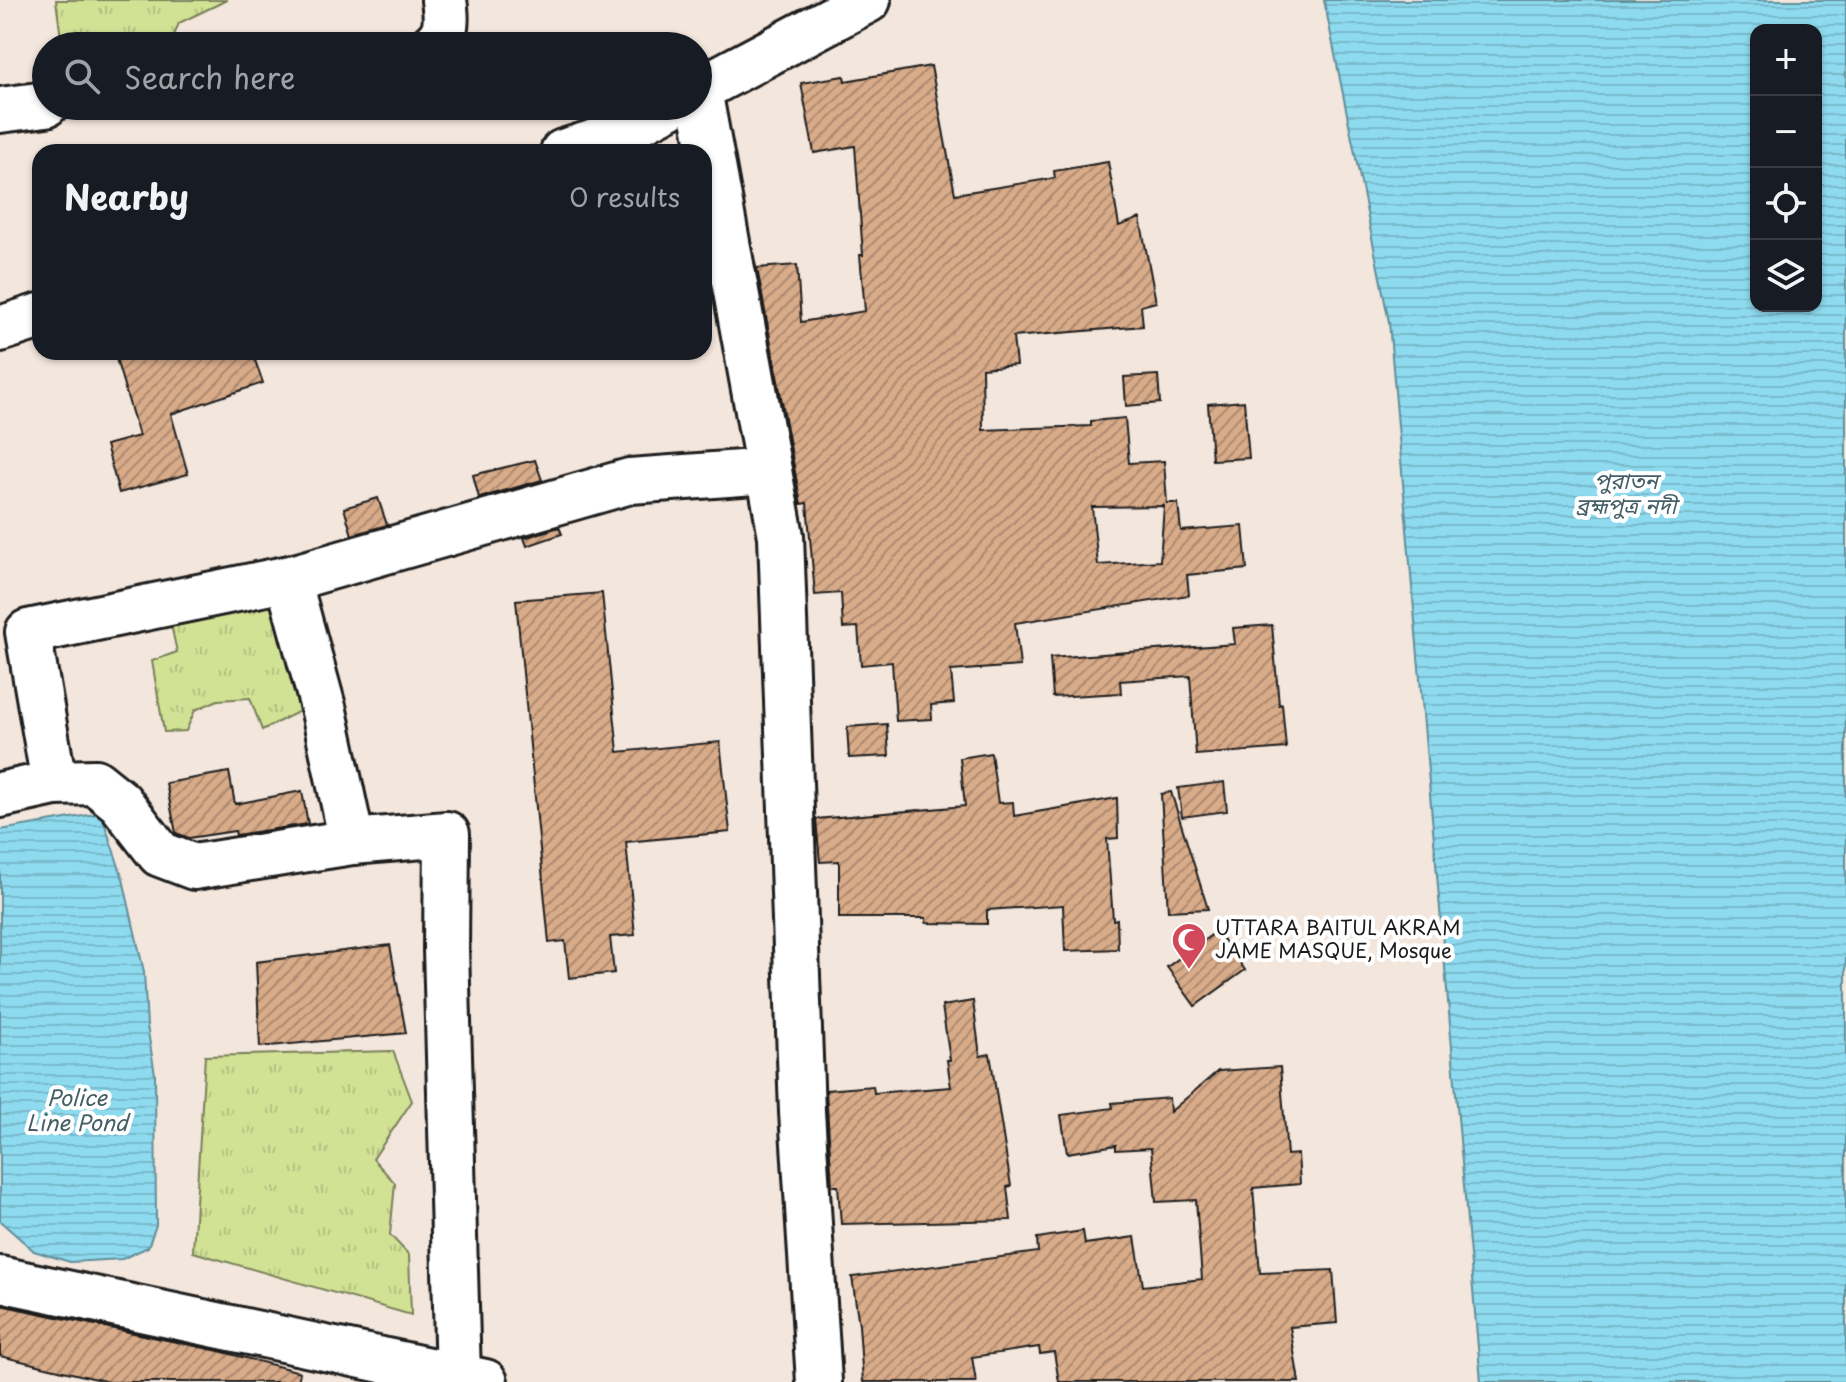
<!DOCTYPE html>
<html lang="en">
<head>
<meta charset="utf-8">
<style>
  body { margin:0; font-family:"Playpen Sans","Noto Sans Bengali",sans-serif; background:#20242c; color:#f1f3f6 }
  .controls { position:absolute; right:24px; top:24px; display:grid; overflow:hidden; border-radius:16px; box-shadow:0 2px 6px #0004 }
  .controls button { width:72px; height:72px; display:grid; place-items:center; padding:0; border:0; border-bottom:2px solid #363941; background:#171b24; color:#f1f3f6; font:40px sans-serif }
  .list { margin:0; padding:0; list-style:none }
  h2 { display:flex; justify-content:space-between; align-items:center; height:104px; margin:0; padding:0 32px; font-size:34px }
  h2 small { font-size:26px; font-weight:400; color:#9ea1a6 }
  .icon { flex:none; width:44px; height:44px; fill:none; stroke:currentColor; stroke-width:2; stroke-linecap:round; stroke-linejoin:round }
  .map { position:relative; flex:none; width:1846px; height:1382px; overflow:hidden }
  .search { position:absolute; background:#171b24; box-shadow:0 2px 6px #0004; left:32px; top:32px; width:680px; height:88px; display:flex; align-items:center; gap:20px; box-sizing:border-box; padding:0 28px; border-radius:44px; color:#9ea1a6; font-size:30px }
  .panel { position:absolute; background:#171b24; box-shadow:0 2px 6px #0004; left:32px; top:144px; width:680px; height:216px; border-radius:24px }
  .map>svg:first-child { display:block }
  .park { fill:url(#park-tufts); stroke:#777f58; stroke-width:2 }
  .water { fill:url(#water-rules); stroke:#608e9a; stroke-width:2; fill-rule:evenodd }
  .building { fill:url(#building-hatch); stroke:#1c1c1c; stroke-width:2; fill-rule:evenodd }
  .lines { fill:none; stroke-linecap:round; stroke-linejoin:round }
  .minor-casing { stroke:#1c1c1c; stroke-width:50 }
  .minor { stroke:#fff; stroke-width:44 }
  .labels { text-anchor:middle; stroke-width:8; stroke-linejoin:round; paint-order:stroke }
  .poi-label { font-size:20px; fill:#1c1c1c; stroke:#fff; text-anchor:start }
  .water-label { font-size:22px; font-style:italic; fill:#445e66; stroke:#fff }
</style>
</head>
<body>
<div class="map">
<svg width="1846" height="1382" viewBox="0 0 1846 1382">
  <defs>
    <pattern id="park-tufts" width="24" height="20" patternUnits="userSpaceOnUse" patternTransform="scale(2)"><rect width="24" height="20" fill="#d2e295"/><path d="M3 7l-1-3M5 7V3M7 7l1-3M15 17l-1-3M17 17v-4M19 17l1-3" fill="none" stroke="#b4c180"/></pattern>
    <pattern id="water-rules" width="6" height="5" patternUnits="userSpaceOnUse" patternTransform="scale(2)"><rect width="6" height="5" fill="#8edaee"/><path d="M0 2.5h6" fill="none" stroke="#7abacc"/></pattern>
    <pattern id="building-hatch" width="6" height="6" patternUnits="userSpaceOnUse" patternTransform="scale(2)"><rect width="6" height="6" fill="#d8ab89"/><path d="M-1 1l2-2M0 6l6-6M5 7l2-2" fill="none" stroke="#ae8a6f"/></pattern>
  </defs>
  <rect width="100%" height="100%" fill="#f3e6dc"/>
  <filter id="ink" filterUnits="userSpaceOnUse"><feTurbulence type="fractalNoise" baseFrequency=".0125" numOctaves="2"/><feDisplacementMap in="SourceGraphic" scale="16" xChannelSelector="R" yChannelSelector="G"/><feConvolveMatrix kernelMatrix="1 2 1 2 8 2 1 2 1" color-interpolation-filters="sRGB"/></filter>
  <g filter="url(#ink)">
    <g class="park">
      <path d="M56,0H227L179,23L170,46H62Z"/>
      <path d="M282,600L308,707L262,730L250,698L218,700L195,710L186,731L164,732L152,661L177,652L170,620Z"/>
      <path d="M393,1051L412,1101L373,1159L395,1183L390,1235L409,1255L411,1315L193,1252L205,1056Z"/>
    </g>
    <g class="water">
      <path d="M1324,0H1846V1382H1481L1389,322ZM1756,30H1816V306H1756Z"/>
      <path d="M101,813L123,879L144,972L147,1026L155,1074L156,1225L148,1247L122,1259L70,1262L34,1251L0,1221V830Z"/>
    </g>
    <g class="building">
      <path d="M931,66L955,194L1055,178L1054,171L1108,162L1119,226L1140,218L1156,302L1141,306L1143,326L1013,337L1016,365L982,368L983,430L1091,426V421L1125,418L1129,463L1164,461L1167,503H1178L1181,531L1243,526L1247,569L1187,575L1189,595L1015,623L1020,666L951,671L954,703L931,705L932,719L896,721L892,662L861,665L858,627L843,628L841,593L815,595L807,503L801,504L757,268L797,265L801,322L865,311L860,255H863L855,146L814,153L801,83L844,76L845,81ZM1164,506L1160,561L1098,565L1092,507Z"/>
      <path d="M114,352H252L263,383L171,414L188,474L119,493L106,445L139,436Z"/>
      <path d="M1158,375L1160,403L1126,406L1124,377Z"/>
      <path d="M1244,401L1249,458L1212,460L1208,404Z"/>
      <path d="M535,460L542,480L479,498L473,475Z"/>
      <path d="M378,498L387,525L352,535L344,508Z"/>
      <path d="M559,527L562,534L527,546L524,538Z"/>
      <path d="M602,593L618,752L720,742L730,832L626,842L635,935L610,937L614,973L569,978L565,941L549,943L516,600Z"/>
      <path d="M1272,625L1279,705L1282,704L1286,748L1196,755L1190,676L1120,681L1121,693L1053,697L1050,658L1235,644L1233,628Z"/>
      <path d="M887,724L889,756L849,758L847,727Z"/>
      <path d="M991,753L998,803L1013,802L1014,816L1117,798L1118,838L1107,839L1113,920L1117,919L1118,949L1065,951L1063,905L987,910V924L926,923V918H839V861L820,862L816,819L965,806L960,758Z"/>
      <path d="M229,772L235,804L302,791L308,824L236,835L235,831L189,838L176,833L166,783Z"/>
      <path d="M1224,782L1227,811L1182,817L1178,788Z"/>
      <path d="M1171,792L1208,909L1168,911L1161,794Z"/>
      <path d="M1217,931L1245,970L1195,1006L1167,967Z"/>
      <path d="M390,945L406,1033L260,1047L256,962Z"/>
      <path d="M973,1001L980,1056L990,1054L1011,1186L1007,1187L1011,1220L841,1224L838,1186H832L826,1090L873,1086L874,1093L951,1087L947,1060H950L942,1006Z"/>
      <path d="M1280,1067L1287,1155L1298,1154L1300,1184L1253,1188L1260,1273L1333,1270L1337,1323L1290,1327L1299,1382H1059L1054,1352L1040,1354L1039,1347L972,1357L976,1382H863L859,1325L852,1277L1038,1252L1037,1238L1083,1231L1085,1244L1135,1237L1143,1286L1202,1279L1196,1200L1156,1202L1151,1148L1116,1150V1145L1067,1153L1061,1115L1113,1108L1112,1103L1169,1098L1170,1112L1218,1071Z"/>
      <path d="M0,1305L219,1351L300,1372L298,1382H109L0,1356Z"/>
    </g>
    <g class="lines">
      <defs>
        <g id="minor">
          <path d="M432,46C448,33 447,20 444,0"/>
          <path d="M698,90L868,0"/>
          <path d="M699,90L781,536L802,1112L819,1382"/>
          <path d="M0,110L46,104"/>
          <path d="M563,152L611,137L669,106"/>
          <path d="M0,329L40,316"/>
          <path d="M54,783L95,782L120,802L160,854L194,867L352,842"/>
          <path d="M0,795L54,783L28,632L295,577"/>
          <path d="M0,1279L485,1382"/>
          <path d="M458,1377L446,949L447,834L352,842L324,711L288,579L630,481L769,471"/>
        </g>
      </defs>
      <use href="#minor" class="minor-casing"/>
      <use href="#minor" class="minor"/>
    </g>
  </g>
  <defs>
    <symbol id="mosque-pin" viewBox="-11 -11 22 30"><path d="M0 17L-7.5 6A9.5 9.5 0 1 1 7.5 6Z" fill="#d1495b" stroke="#fff"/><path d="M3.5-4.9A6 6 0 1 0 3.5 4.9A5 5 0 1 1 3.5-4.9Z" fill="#fff"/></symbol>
  </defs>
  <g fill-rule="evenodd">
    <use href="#mosque-pin" x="1169" y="920" width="40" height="54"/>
  </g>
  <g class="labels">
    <g class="poi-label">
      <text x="1215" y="935">UTTARA BAITUL AKRAM<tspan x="1215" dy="23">JAME MASQUE, Mosque</tspan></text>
    </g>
    <g class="water-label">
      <text x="1626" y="489">পুরাতন<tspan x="1626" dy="25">ব্রহ্মপুত্র নদী</tspan></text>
      <text x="77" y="1106">Police<tspan x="77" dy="25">Line Pond</tspan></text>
    </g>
  </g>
</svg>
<div class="controls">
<button>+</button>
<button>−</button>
<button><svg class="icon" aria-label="locate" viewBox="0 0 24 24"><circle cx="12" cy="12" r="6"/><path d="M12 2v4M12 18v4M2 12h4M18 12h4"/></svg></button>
<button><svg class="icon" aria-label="layers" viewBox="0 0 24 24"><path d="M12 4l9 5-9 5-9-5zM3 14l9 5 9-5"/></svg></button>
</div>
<div class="search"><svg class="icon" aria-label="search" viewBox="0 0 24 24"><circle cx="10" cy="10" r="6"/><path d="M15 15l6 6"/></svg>Search here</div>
<section class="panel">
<h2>Nearby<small>0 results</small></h2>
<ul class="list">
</ul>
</section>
</div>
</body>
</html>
